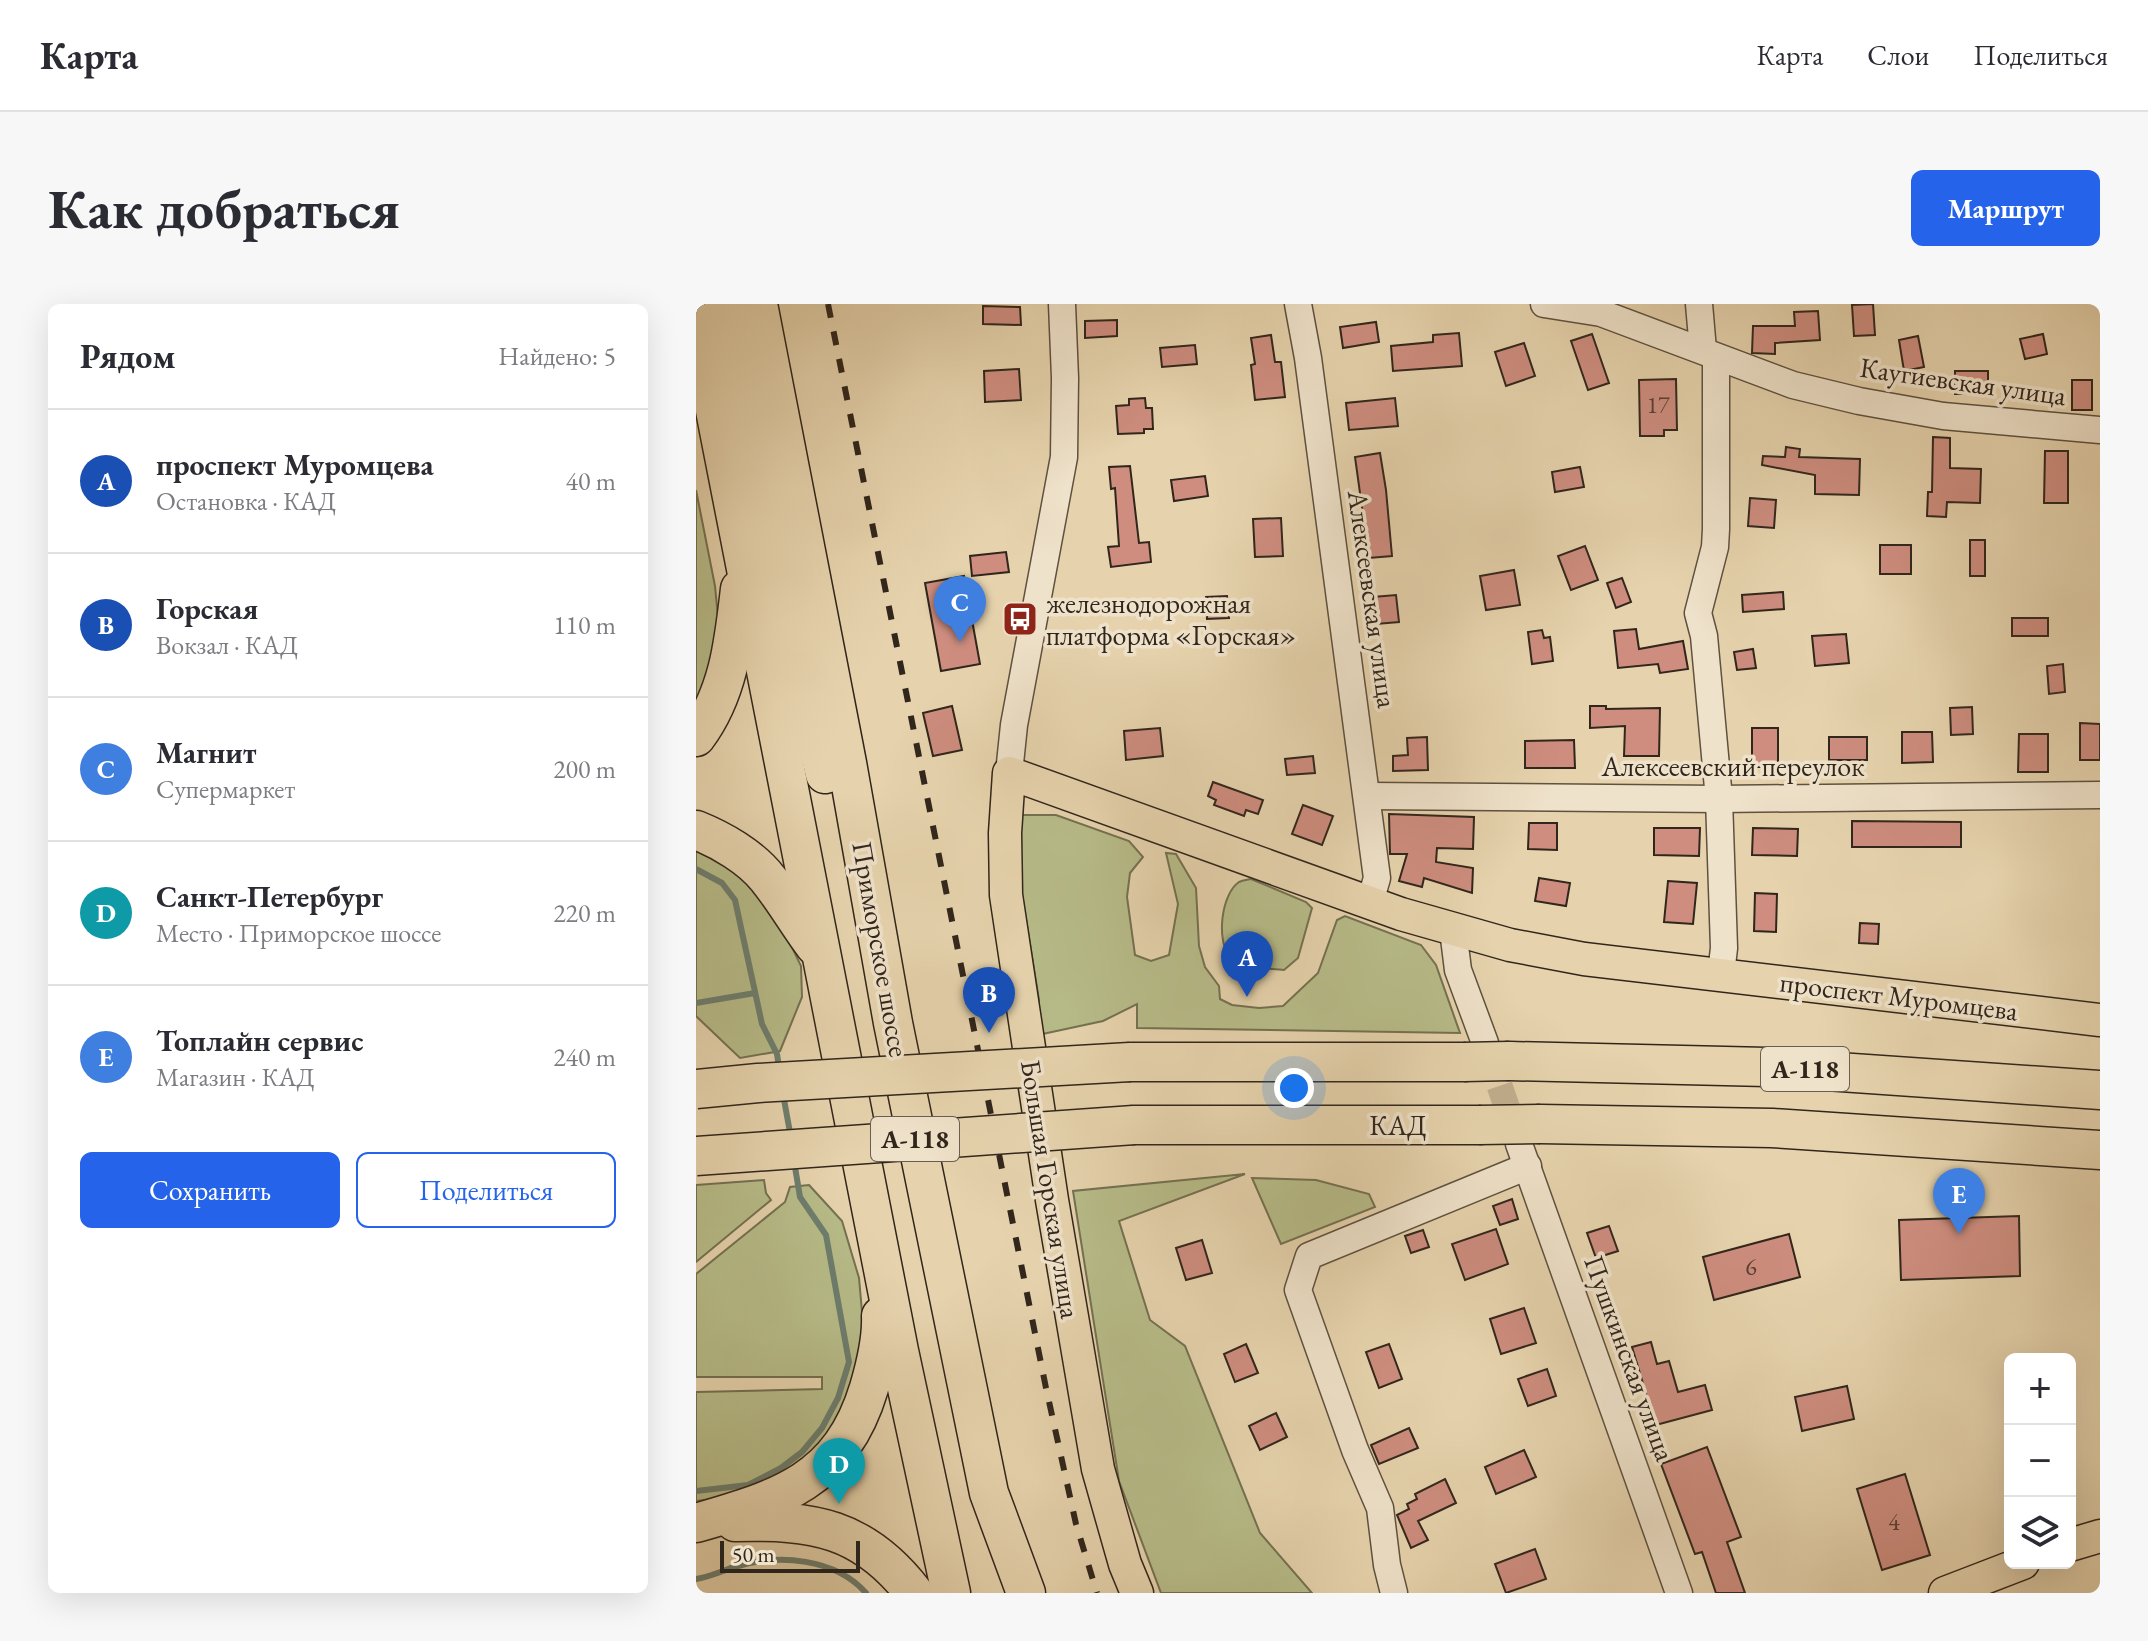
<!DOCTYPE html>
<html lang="ru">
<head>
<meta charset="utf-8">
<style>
  body { margin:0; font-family:"EB Garamond",serif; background:#f7f7f7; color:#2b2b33 }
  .controls { position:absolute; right:24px; bottom:24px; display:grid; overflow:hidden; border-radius:12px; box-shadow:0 8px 32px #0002 }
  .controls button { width:72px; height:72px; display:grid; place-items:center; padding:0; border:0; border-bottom:2px solid #e1e1e2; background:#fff; color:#2b2b33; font:40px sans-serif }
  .scale { position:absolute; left:24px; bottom:20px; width:140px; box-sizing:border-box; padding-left:8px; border:4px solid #31261c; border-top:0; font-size:22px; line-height:28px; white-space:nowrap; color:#31261c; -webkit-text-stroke:6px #efe2ca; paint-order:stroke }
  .you { position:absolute; left:598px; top:784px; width:28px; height:28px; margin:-20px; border:6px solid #fff; border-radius:50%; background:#1a73e8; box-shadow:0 0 0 12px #1a73e833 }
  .badge { display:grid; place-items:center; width:52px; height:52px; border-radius:50%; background:#2563eb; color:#fff; font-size:26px; font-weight:700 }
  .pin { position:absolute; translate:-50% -66px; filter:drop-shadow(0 2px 4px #0008) }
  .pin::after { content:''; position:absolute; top:42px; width:28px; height:24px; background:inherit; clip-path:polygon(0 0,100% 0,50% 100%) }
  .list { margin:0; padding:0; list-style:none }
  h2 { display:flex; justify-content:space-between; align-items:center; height:104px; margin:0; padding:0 32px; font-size:34px }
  h2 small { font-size:26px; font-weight:400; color:#7c7c81 }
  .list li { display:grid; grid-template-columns:52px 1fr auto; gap:24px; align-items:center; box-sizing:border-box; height:144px; padding:0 32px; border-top:2px solid #e1e1e2 }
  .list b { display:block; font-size:30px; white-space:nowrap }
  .list p { margin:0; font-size:26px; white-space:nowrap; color:#7c7c81 }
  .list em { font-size:26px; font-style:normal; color:#7c7c81 }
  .actions { display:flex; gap:16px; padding:24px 32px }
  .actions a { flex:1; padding:18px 0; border:2px solid #2563eb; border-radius:12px; text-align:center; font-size:28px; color:#2563eb }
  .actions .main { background:#2563eb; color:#fff }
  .icon { flex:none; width:44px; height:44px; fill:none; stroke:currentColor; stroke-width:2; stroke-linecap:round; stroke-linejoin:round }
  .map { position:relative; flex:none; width:1404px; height:1289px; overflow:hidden; border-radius:12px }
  header { display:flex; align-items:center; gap:48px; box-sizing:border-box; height:112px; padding:0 40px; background:#fff; border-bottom:2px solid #e1e1e2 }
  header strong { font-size:38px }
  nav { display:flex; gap:44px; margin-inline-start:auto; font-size:28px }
  .intro { display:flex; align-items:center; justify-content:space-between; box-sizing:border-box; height:192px; padding:0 48px }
  h1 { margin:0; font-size:56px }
  .button { padding:20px 36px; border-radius:12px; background:#2563eb; color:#fff; font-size:28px; font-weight:700 }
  main { display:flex; gap:48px; padding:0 48px }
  aside { flex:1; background:#fff; border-radius:12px; box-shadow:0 8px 32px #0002 }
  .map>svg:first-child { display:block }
  .green { fill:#b7bc89; stroke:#747152; stroke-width:2 }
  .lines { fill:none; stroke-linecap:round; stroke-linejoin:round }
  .stream { stroke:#6e7e6e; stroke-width:6 }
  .building { fill:#ce8d7f; stroke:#31261c; stroke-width:2 }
  .minor-tunnel { stroke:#c2b090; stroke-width:26; stroke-dasharray:26 13; stroke-linecap:butt }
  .minor-casing { stroke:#5e5140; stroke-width:29 }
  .major-casing { stroke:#31261c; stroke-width:35 }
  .highway-casing { stroke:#31261c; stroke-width:41 }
  .minor { stroke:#efe2ca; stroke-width:26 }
  .major { stroke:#e6d3ad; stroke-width:32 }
  .highway { stroke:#e6d3ad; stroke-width:38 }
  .rail { stroke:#31261c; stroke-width:6; stroke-dasharray:14 14; stroke-linecap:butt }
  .highway-bridge-casing { stroke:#31261c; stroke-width:41; stroke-linecap:butt }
  .highway-bridge { stroke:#e6d3ad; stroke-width:38 }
  .labels { text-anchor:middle; stroke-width:7; stroke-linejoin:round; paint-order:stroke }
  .number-label { font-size:24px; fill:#584035 }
  .shield { fill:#efe2ca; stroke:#6a5e50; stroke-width:2 }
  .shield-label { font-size:26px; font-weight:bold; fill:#31261c }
  .street-label { font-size:28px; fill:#31261c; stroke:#efe2ca }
  .poi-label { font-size:28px; fill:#31261c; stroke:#efe2ca; text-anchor:start }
</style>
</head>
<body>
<header>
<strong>Карта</strong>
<nav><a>Карта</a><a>Слои</a><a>Поделиться</a></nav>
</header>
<div class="intro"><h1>Как добраться</h1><a class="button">Маршрут</a></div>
<main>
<aside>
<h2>Рядом<small>Найдено: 5</small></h2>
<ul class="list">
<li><span class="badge" style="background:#1a4fb4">A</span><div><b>проспект Муромцева</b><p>Остановка · КАД</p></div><em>40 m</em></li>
<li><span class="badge" style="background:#1a4fb4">B</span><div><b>Горская</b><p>Вокзал · КАД</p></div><em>110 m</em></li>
<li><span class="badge" style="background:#3f7fe0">C</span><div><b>Магнит</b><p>Супермаркет</p></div><em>200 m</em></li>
<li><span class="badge" style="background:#0f9aa8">D</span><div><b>Санкт-Петербург</b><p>Место · Приморское шоссе</p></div><em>220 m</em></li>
<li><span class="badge" style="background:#3f7fe0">E</span><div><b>Топлайн сервис</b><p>Магазин · КАД</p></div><em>240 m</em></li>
</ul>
<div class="actions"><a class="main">Сохранить</a><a>Поделиться</a></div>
</aside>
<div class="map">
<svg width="1404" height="1289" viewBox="0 0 1404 1289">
  <rect width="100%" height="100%" fill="#e6d3ad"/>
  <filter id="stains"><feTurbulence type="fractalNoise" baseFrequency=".0025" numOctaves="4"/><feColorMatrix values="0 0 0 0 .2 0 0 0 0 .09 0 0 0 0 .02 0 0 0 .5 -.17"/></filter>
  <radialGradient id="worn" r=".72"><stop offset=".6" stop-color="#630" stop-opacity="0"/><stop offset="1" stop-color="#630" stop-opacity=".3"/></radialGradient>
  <g class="green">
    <path d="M0,186L19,282L23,324L0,408Z"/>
    <path d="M325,511H360L433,537L447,553L434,569L431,593L439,651L455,657L473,651L482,600L470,549L480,550L500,584L503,642L509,663L523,682L524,695L536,701L563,704L587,702L622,669L641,616L649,612L725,641L740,661L764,729L441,724V700L407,717L342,731L343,696L325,584Z"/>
    <path d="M0,547L42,565L90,631L105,662L106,693L84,747L44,754L0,712Z"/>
    <path d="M555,575L610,598L616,604L602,654L588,666C572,664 544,666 534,653C520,637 525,590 543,578C547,576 551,576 555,575Z"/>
    <path d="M549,870L423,917L454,1016L489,1042L564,1229L616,1289H465L423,1177L377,887Z"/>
    <path d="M556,874L620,876L673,890L679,903L585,940Z"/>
    <path d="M68,876L70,889L75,896L0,958V881Z"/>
    <path d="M113,881L146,917L163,974L167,1019L164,1053L140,1123L104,1162L40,1192L0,1197V1088L126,1085V1073H0V970L89,898L94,883Z"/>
  </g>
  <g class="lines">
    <g class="stream">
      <path d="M0,565L26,579L39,596L66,720L81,750L83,763"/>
      <path d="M0,699L59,689"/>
      <path d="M87,790L95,834"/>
      <path d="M0,1187L52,1181L85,1164L106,1148L126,1124L142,1094L153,1058L130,931L104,893L98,857"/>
      <path d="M0,1275C15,1273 27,1266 42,1262C83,1250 139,1254 170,1289"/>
    </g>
  </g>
  <g class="building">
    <path d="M1177,0L1179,31L1158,32L1156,1Z"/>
    <path d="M287,2L324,3L325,21L287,20Z"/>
    <path d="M1122,7L1124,36L1079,39V50L1056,49L1057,22H1099L1098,8Z"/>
    <path d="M421,16V32L389,34V17Z"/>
    <path d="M680,18L683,38L647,44L644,23Z"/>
    <path d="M763,29L766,62L697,67L695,42L737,38V31Z"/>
    <path d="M896,30L913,79L892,86L875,37Z"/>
    <path d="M1347,30L1351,50L1329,55L1324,35Z"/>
    <path d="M575,31L579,58H585L589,93L559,96L555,61L559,60L555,34Z"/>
    <path d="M1222,32L1228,63L1208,67L1203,36Z"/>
    <path d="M828,39L839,72L810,82L799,48Z"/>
    <path d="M499,41L501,60L466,63L464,44Z"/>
    <path d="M323,65L325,96L289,98L288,67Z"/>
    <path d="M1259,67H1292V89L1259,90Z"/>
    <path d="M980,75L981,126H968V132H944L943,76Z"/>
    <rect x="1376" y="76" width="20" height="30"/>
    <path d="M449,94L450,104H456L457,125H448V129L422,130L420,102L433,101V95Z"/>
    <path d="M699,94L702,122L653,126L650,99Z"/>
    <path d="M1237,133L1254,134V164L1285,165L1284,199L1251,198L1250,213L1231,212L1232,188H1236Z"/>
    <path d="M1090,143L1104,145L1103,153L1164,155L1163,191L1119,190V171L1066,161L1067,152L1089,153Z"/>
    <path d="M1349,147H1372V199H1348Z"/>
    <path d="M684,149L690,186L696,252L673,254L659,153Z"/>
    <path d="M434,162L443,239L453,238L455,258L415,263L412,243L423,242L419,184L415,185L413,163Z"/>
    <path d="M884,163L888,183L859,188L856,168Z"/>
    <path d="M509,172L512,192L478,197L475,176Z"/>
    <path d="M1054,194L1080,196L1078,224L1052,222Z"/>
    <path d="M585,214L587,252L559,253L557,215Z"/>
    <rect x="1274" y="236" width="15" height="36"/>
    <rect x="1184" y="241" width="31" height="29"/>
    <path d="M889,242L902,276L875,286L862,252Z"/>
    <path d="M310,248L313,268L276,272L274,252Z"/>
    <path d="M818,266L824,301L790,306L784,272Z"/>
    <path d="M268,272L284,360L245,367L229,279Z"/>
    <path d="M926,274L935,298L920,304L911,279Z"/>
    <path d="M1087,288L1088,305L1047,308L1046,291Z"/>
    <path d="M700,291L703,318L680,320L677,293Z"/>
    <path d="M531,292L533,314L511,315L510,293Z"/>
    <rect x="1316" y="314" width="36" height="18"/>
    <path d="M940,325L943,345L987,337L992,365L964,369L962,360L922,364L918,327Z"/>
    <path d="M846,326L848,334L854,333L857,357L836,360L832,328Z"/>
    <path d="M1150,330L1153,359L1119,362L1116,332Z"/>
    <path d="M1057,345L1060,364L1041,366L1038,348Z"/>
    <path d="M1367,360L1369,388L1353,390L1351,362Z"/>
    <path d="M256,402L266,446L237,452L227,409Z"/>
    <path d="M894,402H910V405L964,404L963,452H928L929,422L894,424Z"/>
    <path d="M1276,403L1277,430L1255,431L1254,404Z"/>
    <path d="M1384,419L1404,420V456H1384Z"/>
    <path d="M464,424L467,452L430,456L428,427Z"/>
    <rect x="1056" y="424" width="26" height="39"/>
    <path d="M1206,428H1236L1237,458L1206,459Z"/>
    <path d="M1323,430H1352V468H1322Z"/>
    <path d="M731,433L732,466L697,467V452L712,451L711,434Z"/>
    <rect x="1133" y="433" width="38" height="23"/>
    <path d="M878,436L879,464H829V437Z"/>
    <path d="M617,452L619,469L591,471L589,455Z"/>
    <path d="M517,478L567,496L562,510L550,506L548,512L518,501L520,496L512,492Z"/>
    <path d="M607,501L637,512L626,541L596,530Z"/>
    <path d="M693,510L778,513L777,545L741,544L740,558L777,564L776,589L728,574L726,583L703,577L711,550H694Z"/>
    <path d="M1156,517L1265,518V543H1156Z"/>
    <path d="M833,519H861V546L832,545Z"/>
    <path d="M958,524H1004L1003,552L958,551Z"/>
    <path d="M1057,524L1102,525L1101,552L1056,551Z"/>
    <path d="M843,574L874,579L870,602L839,597Z"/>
    <path d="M972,577L1001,579L997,620L968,618Z"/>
    <path d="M1059,589L1081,590L1080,628L1058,627Z"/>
    <path d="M1164,619L1183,620L1182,640L1163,639Z"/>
    <path d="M816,895L822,915L804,921L797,902Z"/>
    <path d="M1323,912L1324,972L1205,976L1203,916Z"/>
    <path d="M913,922L922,947L900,954L891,929Z"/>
    <path d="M800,925L812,960L769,976L756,940Z"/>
    <path d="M727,926L733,943L715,949L709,932Z"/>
    <path d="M1093,930L1104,973L1018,996L1007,953Z"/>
    <path d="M506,936L516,969L490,976L480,944Z"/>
    <path d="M828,1004L840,1039L805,1050L794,1015Z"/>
    <path d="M955,1038L961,1060L973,1057L982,1088L1009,1081L1016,1106L956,1122L949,1097L952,1096L936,1043Z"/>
    <path d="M550,1040L562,1069L539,1078L528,1050Z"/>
    <path d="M693,1040L706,1075L683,1084L670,1048Z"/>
    <path d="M851,1065L860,1092L832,1102L822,1075Z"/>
    <path d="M1151,1082L1158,1115L1106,1127L1099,1093Z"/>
    <path d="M580,1109L591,1133L564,1146L553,1122Z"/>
    <path d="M713,1124L722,1144L683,1160L675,1141Z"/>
    <path d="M1011,1143L1045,1233L1031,1238L1049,1289H1020L1006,1248L999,1250L965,1160Z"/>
    <path d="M828,1146L840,1173L800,1190L789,1163Z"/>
    <path d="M1209,1170L1234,1251L1186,1266L1161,1185Z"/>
    <path d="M749,1175L760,1199L722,1217L732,1236L715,1244L701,1211L713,1205L711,1200L721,1195L719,1190Z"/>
    <path d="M839,1245L850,1275L810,1289L799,1260Z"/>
  </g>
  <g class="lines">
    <path class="minor-tunnel" d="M791,745L821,833"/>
    <defs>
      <g id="minor">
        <path d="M602,0L612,54L681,574L674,598"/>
        <path d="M848,0L905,9L1097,81L1163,97L1247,112L1404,126"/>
        <path d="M1003,0L1007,46"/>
        <path d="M1020,53V225L1019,243L1002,309L1008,332L1023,495L1028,644L1025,670"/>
        <path d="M313,469L318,421L368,153L369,74L366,0"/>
        <path d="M671,492L1023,495L1404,491"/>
        <path d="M757,626L762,666L789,739"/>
        <path d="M823,840L983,1289"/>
        <path d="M698,1289L691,1261L684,1204L659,1146L602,986L613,952L832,862"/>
      </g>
      <g id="major">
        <path d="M1374,1241L1404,1232"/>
        <path d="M441,1289L429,1260L402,1165L356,896L310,591L309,529L313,469L705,610L814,641L888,655L1404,716"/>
        <path d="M1249,1289L1327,1259"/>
      </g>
      <g id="highway">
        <path d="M28,0L97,336L129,470"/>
        <path d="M62,0L151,459L197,719L293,1189L330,1289"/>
        <path d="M0,9L203,1047L255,1289"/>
        <path d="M0,433C33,389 38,337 44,285"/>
        <path d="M0,526C25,536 55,553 72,575C89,596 103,621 119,642"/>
        <path d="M813,757L1071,763L1404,786"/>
        <path d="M434,758H768"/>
        <path d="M844,820L1076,824L1404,846"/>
        <path d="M438,821H783"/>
        <path d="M39,1218C117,1216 167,1223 218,1289"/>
        <path d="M0,1219C84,1195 145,1177 173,1084C180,1060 186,1036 185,1012"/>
      </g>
    </defs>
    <use href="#minor" class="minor-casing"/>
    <use href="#major" class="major-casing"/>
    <use href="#highway" class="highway-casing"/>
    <use href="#minor" class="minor"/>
    <use href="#major" class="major"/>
    <use href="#highway" class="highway"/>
    <path class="rail" d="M132,0L350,1084L380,1220L401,1289"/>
    <defs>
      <g id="highway-bridge">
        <path d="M768,758L813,757"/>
        <path d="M0,785L62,779L434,758"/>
        <path d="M783,821L844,820"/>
        <path d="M0,852L438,821"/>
      </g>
    </defs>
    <use href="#highway-bridge" class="highway-bridge-casing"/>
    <use href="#highway-bridge" class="highway-bridge"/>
  </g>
  <defs>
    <symbol id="bus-square" viewBox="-11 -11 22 22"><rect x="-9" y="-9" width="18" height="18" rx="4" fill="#8f2418" stroke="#efe2ca"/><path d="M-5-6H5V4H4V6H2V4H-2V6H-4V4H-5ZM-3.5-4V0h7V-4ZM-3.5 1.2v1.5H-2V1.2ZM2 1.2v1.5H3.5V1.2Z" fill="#fff"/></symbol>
  </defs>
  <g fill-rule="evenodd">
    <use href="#bus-square" x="304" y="295" width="40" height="40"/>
  </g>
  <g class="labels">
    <g class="number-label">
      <text x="962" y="109">17</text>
      <text x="1055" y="971">6</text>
      <text x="1198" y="1226">4</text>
    </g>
    <g class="shield">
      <rect x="1065" y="743" width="88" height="44" rx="6"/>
      <rect x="175" y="813" width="88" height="44" rx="6"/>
    </g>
    <g class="shield-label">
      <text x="1109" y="774">А-118</text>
      <text x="219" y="844">А-118</text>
    </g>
    <g class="street-label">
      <text transform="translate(1267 77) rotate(8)" y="10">Каугиевская улица</text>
      <text transform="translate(677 295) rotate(82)" y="10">Алексеевская улица</text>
      <text x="1037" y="472">Алексеевский переулок</text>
      <text transform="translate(185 645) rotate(80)" y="10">Приморское шоссе</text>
      <text transform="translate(1203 692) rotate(7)" y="10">проспект Муромцева</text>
      <text x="702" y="831">КАД</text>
      <text transform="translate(355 885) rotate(81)" y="10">Большая Горская улица</text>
      <text transform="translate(934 1054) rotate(70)" y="10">Пушкинская улица</text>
    </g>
    <g class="poi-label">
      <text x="350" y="309">железнодорожная<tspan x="350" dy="32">платформа «Горская»</tspan></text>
    </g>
  </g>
  <rect width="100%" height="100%" filter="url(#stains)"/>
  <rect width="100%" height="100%" fill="url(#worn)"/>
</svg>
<div class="controls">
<button>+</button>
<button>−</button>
<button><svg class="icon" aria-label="layers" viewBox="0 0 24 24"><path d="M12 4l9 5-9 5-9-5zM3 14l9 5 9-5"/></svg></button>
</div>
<div class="scale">50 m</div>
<div class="you"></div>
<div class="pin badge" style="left:551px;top:693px;background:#1a4fb4">A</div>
<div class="pin badge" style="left:293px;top:729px;background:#1a4fb4">B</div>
<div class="pin badge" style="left:264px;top:338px;background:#3f7fe0">C</div>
<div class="pin badge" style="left:143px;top:1200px;background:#0f9aa8">D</div>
<div class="pin badge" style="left:1263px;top:930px;background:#3f7fe0">E</div>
</div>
</main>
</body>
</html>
